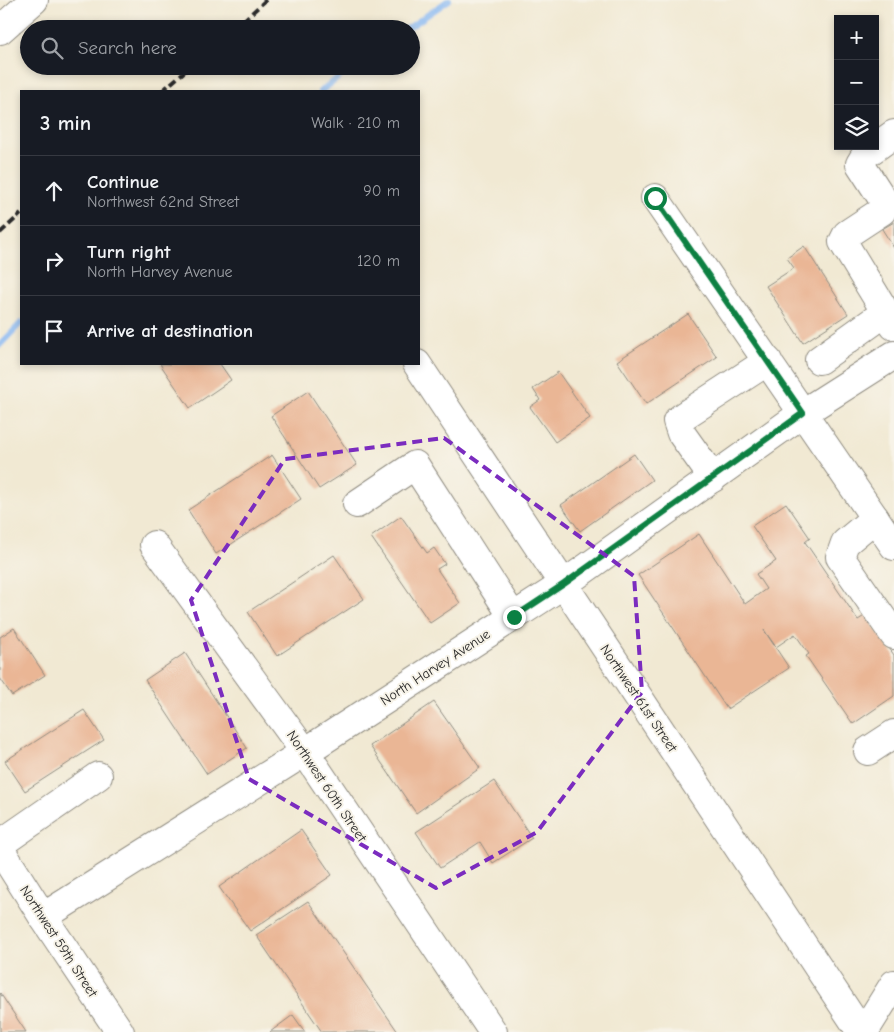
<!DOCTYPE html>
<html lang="en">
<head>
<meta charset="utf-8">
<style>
  body { margin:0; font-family:"Comic Neue",sans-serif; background:#242831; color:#f1f3f6 }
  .controls { position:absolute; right:15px; top:15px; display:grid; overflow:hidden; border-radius:0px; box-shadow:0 2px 8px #0003 }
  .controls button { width:45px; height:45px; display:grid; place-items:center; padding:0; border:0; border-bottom:1px solid #363941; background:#171b24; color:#f1f3f6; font:25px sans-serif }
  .stop { position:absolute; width:15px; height:15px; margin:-11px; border:4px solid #0b8043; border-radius:50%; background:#fff }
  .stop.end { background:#0b8043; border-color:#fff; box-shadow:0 1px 5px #0008 }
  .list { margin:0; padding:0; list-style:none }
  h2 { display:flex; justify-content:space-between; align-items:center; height:65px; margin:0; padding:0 20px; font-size:21px }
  h2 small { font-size:16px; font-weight:400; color:#9ea1a6 }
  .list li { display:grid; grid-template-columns:32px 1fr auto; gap:15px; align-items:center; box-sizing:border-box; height:70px; padding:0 20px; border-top:1px solid #363941 }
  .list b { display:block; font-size:19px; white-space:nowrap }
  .list p { margin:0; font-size:16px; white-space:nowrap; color:#9ea1a6 }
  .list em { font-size:16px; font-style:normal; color:#9ea1a6 }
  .icon { flex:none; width:28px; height:28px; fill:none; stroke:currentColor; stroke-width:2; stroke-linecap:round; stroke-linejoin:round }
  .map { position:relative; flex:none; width:894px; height:1032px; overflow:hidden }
  .search { position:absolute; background:#171b24; box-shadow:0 2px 8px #0003; left:20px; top:20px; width:400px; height:55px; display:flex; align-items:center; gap:12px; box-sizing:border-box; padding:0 18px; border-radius:28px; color:#9ea1a6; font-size:19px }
  .panel { position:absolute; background:#171b24; box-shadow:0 2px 8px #0003; left:20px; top:90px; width:400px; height:275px; border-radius:0px }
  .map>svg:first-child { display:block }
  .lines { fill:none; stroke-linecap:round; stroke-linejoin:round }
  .stream { stroke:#87b8f3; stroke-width:6 }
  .building { fill:#eab695 }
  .minor-casing { stroke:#8e8a7f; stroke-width:30 }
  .minor { stroke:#fff; stroke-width:28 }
  .rail { stroke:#2b2b2b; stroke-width:4; stroke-dasharray:8 4; stroke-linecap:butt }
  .route { stroke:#0b8043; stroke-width:6 }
  .marked { fill:none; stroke:#7b2cbf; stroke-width:4; stroke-dasharray:10 6; stroke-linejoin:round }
  .labels { text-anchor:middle; stroke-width:4; stroke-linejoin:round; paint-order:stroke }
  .street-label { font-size:14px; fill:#2b2b2b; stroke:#f7f3e8 }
</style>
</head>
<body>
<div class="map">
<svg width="894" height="1032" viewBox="0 0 894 1032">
  <rect width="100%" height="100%" fill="#f7f3e8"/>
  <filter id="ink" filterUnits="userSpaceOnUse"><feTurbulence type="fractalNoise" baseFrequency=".02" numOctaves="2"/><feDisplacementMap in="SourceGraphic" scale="10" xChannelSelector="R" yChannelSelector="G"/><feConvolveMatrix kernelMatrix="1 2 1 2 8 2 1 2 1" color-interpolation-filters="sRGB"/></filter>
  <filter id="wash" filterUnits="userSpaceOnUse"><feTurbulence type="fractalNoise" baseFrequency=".0096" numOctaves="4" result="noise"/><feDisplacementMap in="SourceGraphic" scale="20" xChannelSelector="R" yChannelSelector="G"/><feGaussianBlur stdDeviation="1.12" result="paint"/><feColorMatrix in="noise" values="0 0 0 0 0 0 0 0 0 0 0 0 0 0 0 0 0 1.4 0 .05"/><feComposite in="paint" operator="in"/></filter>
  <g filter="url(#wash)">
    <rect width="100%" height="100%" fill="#f1e9d3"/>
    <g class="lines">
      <g class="stream">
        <path d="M407,29L449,0"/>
        <path d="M321,91L354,66"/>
        <path d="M0,345L21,323"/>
      </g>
    </g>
    <g id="blocks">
      <g class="building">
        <path d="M894,222V248L882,229Z"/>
        <path d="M804,246L848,314L803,343L766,286L794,268L787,258Z"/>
        <path d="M688,314L717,357L646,404L617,361Z"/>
        <path d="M160,364H220L231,380L190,408Z"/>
        <path d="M558,372L590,418L555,442L530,407L540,400L533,389Z"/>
        <path d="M308,391L357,465L319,489L271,416Z"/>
        <path d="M634,454L652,480L580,531L561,505Z"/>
        <path d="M272,455L301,499L216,554L188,510Z"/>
        <path d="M786,503L810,538L805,542L858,620L866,615L894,655V696L853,724L806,656L809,654L795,634L776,647L764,630L789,668L727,709L638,575L699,534L745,604L766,589L756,574L776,561L752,526Z"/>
        <path d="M401,516L427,553L434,548L445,564L437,569L460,603L430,623L371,537Z"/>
        <path d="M334,555L364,599L277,656L248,612Z"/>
        <path d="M14,628L45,675L12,696L0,678V637Z"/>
        <path d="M185,653L247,748L207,774L145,680Z"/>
        <path d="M434,702L480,768L416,813L370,746Z"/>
        <path d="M84,710L104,740L25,791L5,761Z"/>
        <path d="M494,781L532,838L493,863L480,842L440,868L416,832Z"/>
        <path d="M301,830L332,875L250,931L219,887Z"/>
        <path d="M308,901L398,1032H322L256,935Z"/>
        <path d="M0,993L26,1032H0Z"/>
        <path d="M293,1015L305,1032H270Z"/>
      </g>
    </g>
  </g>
  <g filter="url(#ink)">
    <use href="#blocks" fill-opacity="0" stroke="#8e8a7f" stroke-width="1"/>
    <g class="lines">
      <defs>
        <g id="minor">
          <path d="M0,30L34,0"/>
          <path d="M894,134L866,154L860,164L884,201L882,211L847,234L843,242L894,326"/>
          <path d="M655,198L894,546"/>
          <path d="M819,360L886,312"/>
          <path d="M417,364L861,1032"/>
          <path d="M713,478L681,433L677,421L685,415L768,361"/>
          <path d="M357,504L415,465L513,617"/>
          <path d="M875,518L845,543L840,557L894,635"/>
          <path d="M154,545L305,752L493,1032"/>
          <path d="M868,751L894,734"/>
          <path d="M0,844L98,776"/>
          <path d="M0,849L43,917L120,1032"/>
          <path d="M43,917L305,752L564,584L803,413L894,355"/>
          <path d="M864,1032L894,984"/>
        </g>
      </defs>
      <use href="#minor" class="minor-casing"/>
      <use href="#minor" class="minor"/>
      <g class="rail">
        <path d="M234,29L266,0"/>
        <path d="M162,91L191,66"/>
        <path d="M0,233L21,214"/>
      </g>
    </g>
  </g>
  <g class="lines" filter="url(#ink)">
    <path class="route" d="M514,617L564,584L803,413L655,198"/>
  </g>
  <path class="marked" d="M444,438L634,576L642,692L537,832L436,888L249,779L191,600L285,459Z"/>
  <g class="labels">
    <g class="street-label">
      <text transform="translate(435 667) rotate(-33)" y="5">North Harvey Avenue</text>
      <text transform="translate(639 698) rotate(56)" y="5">Northwest 61st Street</text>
      <text transform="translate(327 786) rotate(56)" y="5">Northwest 60th Street</text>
      <text transform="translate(59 941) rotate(57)" y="5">Northwest 59th Street</text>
    </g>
  </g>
</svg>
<div class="controls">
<button>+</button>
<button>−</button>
<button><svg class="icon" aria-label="layers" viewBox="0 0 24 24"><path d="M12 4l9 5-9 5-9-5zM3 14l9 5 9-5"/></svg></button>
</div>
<div class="stop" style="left:655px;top:198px"></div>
<div class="stop end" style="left:514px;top:617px"></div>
<div class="search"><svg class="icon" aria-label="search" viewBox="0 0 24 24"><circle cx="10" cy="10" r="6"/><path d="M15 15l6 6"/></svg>Search here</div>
<section class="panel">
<h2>3 min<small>Walk · 210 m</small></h2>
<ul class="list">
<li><svg class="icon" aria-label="ahead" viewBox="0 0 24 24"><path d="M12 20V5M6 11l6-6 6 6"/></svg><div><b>Continue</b><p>Northwest 62nd Street</p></div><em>90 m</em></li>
<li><svg class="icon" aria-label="right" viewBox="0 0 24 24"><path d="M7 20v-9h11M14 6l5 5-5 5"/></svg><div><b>Turn right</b><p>North Harvey Avenue</p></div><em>120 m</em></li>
<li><svg class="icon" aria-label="arrive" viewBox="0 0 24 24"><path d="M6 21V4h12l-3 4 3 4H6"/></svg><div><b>Arrive at destination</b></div></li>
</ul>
</section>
</div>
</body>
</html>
